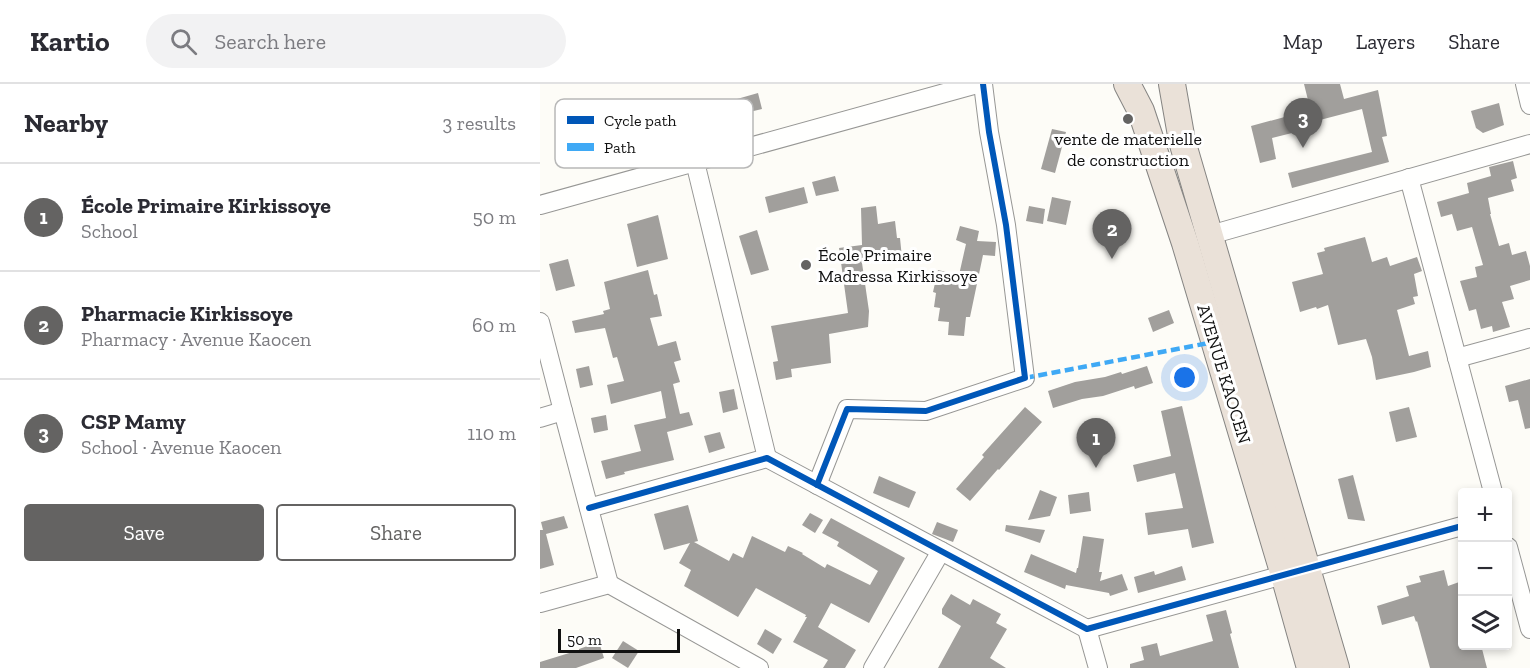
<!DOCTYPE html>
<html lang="en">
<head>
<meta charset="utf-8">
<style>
  body { margin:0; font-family:"Zilla Slab",serif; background:#f2f2f3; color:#2b2b33 }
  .controls { position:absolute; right:18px; bottom:18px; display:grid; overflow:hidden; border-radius:6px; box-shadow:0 3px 9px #0003 }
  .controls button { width:54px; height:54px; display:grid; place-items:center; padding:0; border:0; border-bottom:2px solid #e1e1e2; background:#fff; color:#2b2b33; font:30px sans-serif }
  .scale { position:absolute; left:18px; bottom:15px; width:122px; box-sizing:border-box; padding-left:6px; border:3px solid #111; border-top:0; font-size:16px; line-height:21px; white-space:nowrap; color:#111; -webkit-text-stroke:4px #fff; paint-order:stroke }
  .you { position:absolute; left:645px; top:294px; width:21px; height:21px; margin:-15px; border:4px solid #fff; border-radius:50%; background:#1a73e8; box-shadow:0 0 0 9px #1a73e833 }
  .badge { display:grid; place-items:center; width:39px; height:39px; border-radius:50%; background:#646362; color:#fff; font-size:20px; font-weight:700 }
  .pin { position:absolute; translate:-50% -50px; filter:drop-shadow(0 2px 3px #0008) }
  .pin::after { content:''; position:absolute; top:32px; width:21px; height:18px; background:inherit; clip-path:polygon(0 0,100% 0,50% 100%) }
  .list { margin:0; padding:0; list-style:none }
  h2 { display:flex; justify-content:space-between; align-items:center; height:78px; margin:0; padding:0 24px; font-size:26px }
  h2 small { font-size:20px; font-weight:400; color:#7c7c81 }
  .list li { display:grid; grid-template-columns:39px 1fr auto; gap:18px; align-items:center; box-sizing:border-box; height:108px; padding:0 24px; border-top:2px solid #e1e1e2 }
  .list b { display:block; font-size:22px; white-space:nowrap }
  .list p { margin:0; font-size:20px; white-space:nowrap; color:#7c7c81 }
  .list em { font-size:20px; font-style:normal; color:#7c7c81 }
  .actions { display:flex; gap:12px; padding:18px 24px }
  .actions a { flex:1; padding:14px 0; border:2px solid #646362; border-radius:6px; text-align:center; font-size:21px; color:#646362 }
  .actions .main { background:#646362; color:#fff }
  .icon { flex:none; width:33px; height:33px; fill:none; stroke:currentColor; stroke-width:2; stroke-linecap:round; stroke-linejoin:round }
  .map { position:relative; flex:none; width:990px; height:584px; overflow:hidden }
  header { display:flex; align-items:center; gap:36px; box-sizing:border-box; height:84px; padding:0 30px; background:#fff; border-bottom:2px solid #e1e1e2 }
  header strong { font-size:28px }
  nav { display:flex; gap:33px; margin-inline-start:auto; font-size:21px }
  .search { width:420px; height:54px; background:#f2f2f3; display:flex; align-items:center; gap:15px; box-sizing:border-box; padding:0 21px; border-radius:33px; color:#7c7c81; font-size:22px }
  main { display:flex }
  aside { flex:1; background:#fff }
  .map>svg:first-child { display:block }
  .building { fill:#a19f9c }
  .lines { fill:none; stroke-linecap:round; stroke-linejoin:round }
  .minor-casing { stroke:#979795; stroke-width:20 }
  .highway-casing { stroke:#858482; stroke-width:28 }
  .minor { stroke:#fffffe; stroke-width:18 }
  .highway { stroke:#eae1d8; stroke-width:26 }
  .quiet { stroke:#3fa9f5; stroke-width:4.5; stroke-dasharray:9 4.5; stroke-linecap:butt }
  .cycleway-casing { stroke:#fff; stroke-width:10 }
  .cycleway { stroke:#0057b8; stroke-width:6 }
  .poi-dot { fill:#646362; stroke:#fff; stroke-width:2 }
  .labels { text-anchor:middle; stroke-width:6; stroke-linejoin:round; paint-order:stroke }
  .poi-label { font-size:18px; fill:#111; stroke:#fff }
  .street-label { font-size:18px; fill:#111; stroke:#fff }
  .key { fill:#fff; stroke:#b8b8b8; stroke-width:1.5 }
  .key-label { font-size:16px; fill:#111 }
</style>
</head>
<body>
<header>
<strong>Kartio</strong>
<div class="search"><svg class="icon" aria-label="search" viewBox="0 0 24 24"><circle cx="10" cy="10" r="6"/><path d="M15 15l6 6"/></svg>Search here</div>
<nav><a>Map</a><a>Layers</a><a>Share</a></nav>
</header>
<main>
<aside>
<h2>Nearby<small>3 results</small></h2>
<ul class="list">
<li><span class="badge">1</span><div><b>École Primaire Kirkissoye</b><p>School</p></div><em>50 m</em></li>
<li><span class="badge">2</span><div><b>Pharmacie Kirkissoye</b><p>Pharmacy · Avenue Kaocen</p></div><em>60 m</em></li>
<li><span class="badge">3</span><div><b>CSP Mamy</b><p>School · Avenue Kaocen</p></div><em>110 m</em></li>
</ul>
<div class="actions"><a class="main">Save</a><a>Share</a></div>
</aside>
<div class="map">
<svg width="990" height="584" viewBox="0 0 990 584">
  <rect width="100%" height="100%" fill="#fdfcf7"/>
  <g class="building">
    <path d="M764,0H800L804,15L838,6L847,52L842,53L849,78L752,104L748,89L832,68L822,25L757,42L753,29L770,24Z"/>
    <path d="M218,9L222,25L201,30L197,15Z"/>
    <path d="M959,19L964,41L943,49L936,44L931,27Z"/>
    <path d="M752,31L756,48L732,54L736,75L720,79L711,42Z"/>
    <path d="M512,45L526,48L515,89L501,85Z"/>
    <path d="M973,77L977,94L971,96L974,107L948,114L951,130H950L959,162L969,159L972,171L986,167L990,182V196L970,202L974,215L962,218L970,243L953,248L952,242L941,245L936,225L929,227L920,197L937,193L935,183L943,181L932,143L917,147L912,130L901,133L897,118L929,109L927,99L951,92L949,83Z"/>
    <path d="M295,92L299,107L276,112L272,98Z"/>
    <path d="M264,103L268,119L229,129L225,113Z"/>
    <path d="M512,113L531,117L526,141L507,137Z"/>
    <path d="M336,122L338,140L355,137L357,154H360L362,174L322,179L329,227L328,243L289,250L291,279L251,285L252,293L236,296L233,278L238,277L231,242L308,229L299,164L322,161L321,124Z"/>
    <path d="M489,122L505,125L503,140L486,137Z"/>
    <path d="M118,131L128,175L97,183L87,140Z"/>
    <path d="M420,142L439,147L437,157L456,158L455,172L443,171L430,233H426L424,252L408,251L409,238L398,237L400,224L394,223L396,209L393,208L398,186L419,191L426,160L416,156Z"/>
    <path d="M217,146L229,186L211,191L199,152Z"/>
    <path d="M825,153L832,178L847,173L850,182L877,173L882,187L874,190L878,212L873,213L875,220L857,226L869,272L888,267L891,283L874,288L836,296L832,273L826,255L798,261L788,221L777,225L776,223L760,228L752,198L783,190L777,169L785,167L784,164Z"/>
    <path d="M28,175L35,202L16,207L9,180Z"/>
    <path d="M108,186L114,211L117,210L122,232L110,234L118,262L136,257L141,276L134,278L140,298L133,300L140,330L149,328L153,341L127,348L134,376L84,388L85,390L66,395L61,377L101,367L94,341L126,334L121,307L71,320L67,301L84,297L77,273L73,274L65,244L35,249L32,237L64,230L63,227L70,225L64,198Z"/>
    <path d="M629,226L634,239L613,248L608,234Z"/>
    <path d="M49,282L53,301L40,304L36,285Z"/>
    <path d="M607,282L613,299L595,305L594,302L563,312L542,315L513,324L508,307L535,298L565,293L581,288L582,290Z"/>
    <path d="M990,295V344L985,345L978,316L969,318L965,302Z"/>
    <path d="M194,305L198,325L183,329L179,308Z"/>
    <path d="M642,322L674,459L652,464L648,445L608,451L605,429L643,424L635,389L597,398L593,381L631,372L621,327Z"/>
    <path d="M485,323L502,338L459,386L458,385L430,417L416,405L444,373L442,371Z"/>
    <path d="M869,323L877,353L856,358L849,328Z"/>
    <path d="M66,331L68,346L54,349L51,334Z"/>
    <path d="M180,348L185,364L169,369L164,352Z"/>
    <path d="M813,391L825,437L808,435L798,395Z"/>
    <path d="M339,392L376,408L369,424L333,409Z"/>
    <path d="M500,406L517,413L510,432L488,436Z"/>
    <path d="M549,408L551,427L530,430L528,411Z"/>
    <path d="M148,421L158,457L154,458L189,477L193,469L203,474L212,452L245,468L248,462L263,469L262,470L285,484L287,480L330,501L338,487L297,462L299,458L282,449L291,434L365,474L329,539L291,519L278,543L316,566L305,584H283L288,576L253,558L267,533H265L266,531L216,504L198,533L144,502L151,486L139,479L150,459L124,466L114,430Z"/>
    <path d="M270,429L283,436L275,449L262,441Z"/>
    <path d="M24,432L28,444L6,450L14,481L0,485V446H3L1,438Z"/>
    <path d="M397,438L418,446L413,458L392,450Z"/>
    <path d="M466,441L505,446L500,459L465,447Z"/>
    <path d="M543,452L564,455L559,488H562L560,497L582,490L588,506L570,512L569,509L526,501L525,505L484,488L491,470L536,489L537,484H538Z"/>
    <path d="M642,482L646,496L598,509L594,493L614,487L615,491Z"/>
    <path d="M904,486L908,502L922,497V561H941L947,584H890L877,537L876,538L874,532L842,541L837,522L869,512L866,502L881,498L879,492Z"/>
    <path d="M411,510L430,521L433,515L461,530L456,539L467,545L450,574L466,584H398L421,542L402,530V525Z"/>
    <path d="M686,526L692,549L690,550L699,584H590V580L604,576L601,563L617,559L620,572L673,557L666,531Z"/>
    <path d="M225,545L242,555L233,570L217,560Z"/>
    <path d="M83,557L99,567L88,584L72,574Z"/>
    <path d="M59,558L64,574L36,584H0V578L39,566V565Z"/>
  </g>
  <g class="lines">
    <defs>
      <g id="minor">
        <path d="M985,0L990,21"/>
        <path d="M155,78L227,374"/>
        <path d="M869,94L953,408"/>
        <path d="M0,121L437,0"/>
        <path d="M670,151L990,60"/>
        <path d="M0,238L23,327L0,334"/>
        <path d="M917,274L990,254"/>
        <path d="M23,327L69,500"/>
        <path d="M277,401L307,325L386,327L485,294L466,141L449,48L443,0"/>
        <path d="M49,424L227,374L547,545L922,442"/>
        <path d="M968,463L990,545"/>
        <path d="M0,519L69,500L219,584"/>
        <path d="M547,545L558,584"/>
        <path d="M333,584L401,467"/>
      </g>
      <g id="highway">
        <path d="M587,0L601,27L645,159L744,491L770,584"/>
        <path d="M632,0L642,57L796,584"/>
      </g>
    </defs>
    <use href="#minor" class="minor-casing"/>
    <use href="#highway" class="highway-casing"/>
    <use href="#minor" class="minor"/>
    <use href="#highway" class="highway"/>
    <path class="quiet" d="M485,294L674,258"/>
    <defs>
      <g id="cycleway">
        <path d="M277,401L307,325L386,327L485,294L466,141L449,48L443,0"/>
        <path d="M49,424L227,374L547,545L922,442"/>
      </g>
    </defs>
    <use href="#cycleway" class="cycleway-casing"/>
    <use href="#cycleway" class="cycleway"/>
  </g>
  <g class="poi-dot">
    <circle cx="588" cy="35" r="6"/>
    <circle cx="266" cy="181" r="6"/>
  </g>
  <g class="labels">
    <g class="poi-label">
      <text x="588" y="61">vente de materielle<tspan x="588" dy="21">de construction</tspan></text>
      <text x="278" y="177" text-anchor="start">École Primaire<tspan x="278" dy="21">Madressa Kirkissoye</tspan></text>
    </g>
    <g class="street-label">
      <text transform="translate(684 290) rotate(73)" y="6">AVENUE KAOCEN</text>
    </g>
  </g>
  <rect x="15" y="15" width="198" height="69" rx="9" class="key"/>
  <rect x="27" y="32" width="27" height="8" fill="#0057b8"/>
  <rect x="27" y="59" width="27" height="8" fill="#3fa9f5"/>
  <g class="key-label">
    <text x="64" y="42">Cycle path</text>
    <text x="64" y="69">Path</text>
  </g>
</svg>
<div class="controls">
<button>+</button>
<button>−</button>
<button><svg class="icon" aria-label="layers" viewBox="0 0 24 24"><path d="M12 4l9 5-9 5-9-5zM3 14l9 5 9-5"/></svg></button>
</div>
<div class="scale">50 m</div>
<div class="you"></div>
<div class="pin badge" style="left:556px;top:384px">1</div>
<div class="pin badge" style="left:572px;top:175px">2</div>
<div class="pin badge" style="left:763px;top:64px">3</div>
</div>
</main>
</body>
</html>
